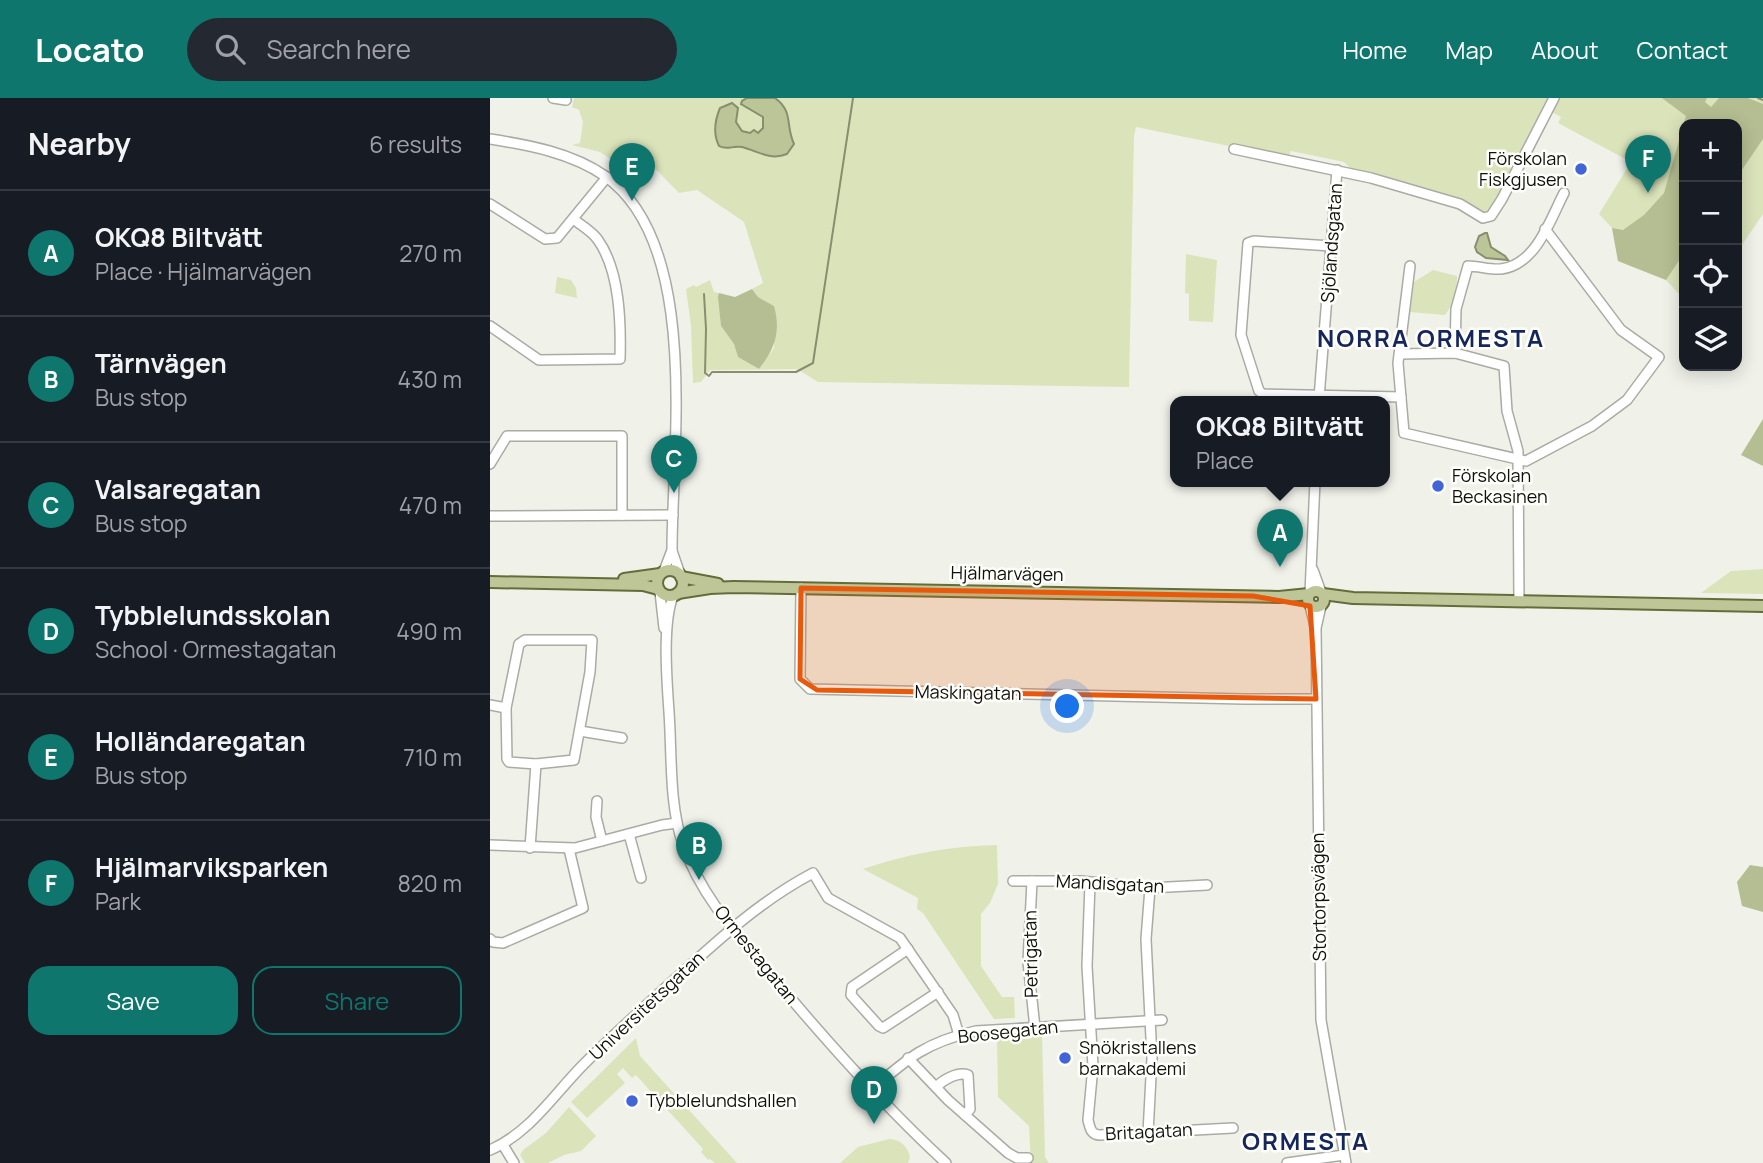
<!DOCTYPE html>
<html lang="en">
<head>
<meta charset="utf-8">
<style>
  body { margin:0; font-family:Manrope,sans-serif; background:#242831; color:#f1f3f6 }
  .controls { position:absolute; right:21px; top:21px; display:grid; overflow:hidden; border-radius:14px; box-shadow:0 4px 18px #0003 }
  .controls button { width:63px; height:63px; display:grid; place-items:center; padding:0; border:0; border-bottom:2px solid #363941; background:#171b24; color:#f1f3f6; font:35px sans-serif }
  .you { position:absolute; left:578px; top:609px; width:24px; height:24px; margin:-18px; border:5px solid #fff; border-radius:50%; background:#1a73e8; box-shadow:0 0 0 10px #1a73e833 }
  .badge { display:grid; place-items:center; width:46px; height:46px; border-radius:50%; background:#0f766e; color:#fff; font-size:23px; font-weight:700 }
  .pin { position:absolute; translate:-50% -58px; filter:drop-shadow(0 2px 4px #0008) }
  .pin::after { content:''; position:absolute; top:37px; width:24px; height:21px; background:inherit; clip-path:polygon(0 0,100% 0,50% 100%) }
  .popup { position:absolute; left:680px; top:298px; width:220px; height:91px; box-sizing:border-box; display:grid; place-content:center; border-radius:14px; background:#171b24; filter:drop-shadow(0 2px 5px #0005); font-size:23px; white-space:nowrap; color:#9ea1a6 }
  .popup b { font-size:26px; color:#f1f3f6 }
  .popup::after { content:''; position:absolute; left:50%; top:100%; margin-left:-14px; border:14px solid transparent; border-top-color:#171b24 }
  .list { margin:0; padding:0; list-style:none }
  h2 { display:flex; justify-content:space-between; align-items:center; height:91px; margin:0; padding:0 28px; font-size:30px }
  h2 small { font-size:23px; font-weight:400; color:#9ea1a6 }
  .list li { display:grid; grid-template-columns:46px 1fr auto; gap:21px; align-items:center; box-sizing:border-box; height:126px; padding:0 28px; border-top:2px solid #363941 }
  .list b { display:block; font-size:26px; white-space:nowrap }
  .list p { margin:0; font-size:23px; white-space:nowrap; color:#9ea1a6 }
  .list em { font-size:23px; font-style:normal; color:#9ea1a6 }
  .actions { display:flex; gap:14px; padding:21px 28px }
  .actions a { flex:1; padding:16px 0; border:2px solid #0f766e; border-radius:21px; text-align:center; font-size:24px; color:#0f766e }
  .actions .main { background:#0f766e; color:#fff }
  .icon { flex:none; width:38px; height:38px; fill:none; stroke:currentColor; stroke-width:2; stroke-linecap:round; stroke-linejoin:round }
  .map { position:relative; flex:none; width:1273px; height:1065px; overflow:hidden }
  header { display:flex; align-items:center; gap:42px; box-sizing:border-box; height:98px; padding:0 35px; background:#0f766e; color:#fff }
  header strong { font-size:33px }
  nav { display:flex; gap:38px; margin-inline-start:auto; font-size:24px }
  .search { width:490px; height:63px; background:#242831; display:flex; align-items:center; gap:18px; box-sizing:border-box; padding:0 24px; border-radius:38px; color:#9ea1a6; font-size:26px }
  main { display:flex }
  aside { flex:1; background:#171b24 }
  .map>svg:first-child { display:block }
  .green { fill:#dbe3bb }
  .forest { fill:#b5be92 }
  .water { fill:#bcc598; stroke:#888e6e; stroke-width:2 }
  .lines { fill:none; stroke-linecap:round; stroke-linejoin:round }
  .stream { stroke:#888e6e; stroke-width:2 }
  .minor-casing { stroke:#aaaba4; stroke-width:12 }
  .major-casing { stroke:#646d3a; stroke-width:14 }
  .minor { stroke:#fff; stroke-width:9 }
  .major { stroke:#bec597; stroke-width:10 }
  .marked { fill:#e8590c; fill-opacity:0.2; stroke:#e8590c; stroke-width:5; stroke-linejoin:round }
  .poi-dot { fill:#4164d7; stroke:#fefffa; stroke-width:2.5 }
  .labels { text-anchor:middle; stroke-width:5; stroke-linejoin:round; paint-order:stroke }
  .poi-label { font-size:18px; fill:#0f0f0c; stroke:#fefffa; text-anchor:start }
  .street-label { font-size:18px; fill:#0f0f0c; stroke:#fefffa }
  .district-label { font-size:24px; font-weight:bold; letter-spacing:2px; fill:#15265c; stroke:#fefffa }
</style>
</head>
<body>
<header>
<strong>Locato</strong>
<div class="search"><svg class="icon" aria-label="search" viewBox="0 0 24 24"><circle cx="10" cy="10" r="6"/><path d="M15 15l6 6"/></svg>Search here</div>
<nav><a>Home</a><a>Map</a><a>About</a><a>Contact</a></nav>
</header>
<main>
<aside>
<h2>Nearby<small>6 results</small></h2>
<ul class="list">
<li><span class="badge">A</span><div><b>OKQ8 Biltvätt</b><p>Place · Hjälmarvägen</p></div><em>270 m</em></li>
<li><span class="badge">B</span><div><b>Tärnvägen</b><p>Bus stop</p></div><em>430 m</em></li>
<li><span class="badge">C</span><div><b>Valsaregatan</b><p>Bus stop</p></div><em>470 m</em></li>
<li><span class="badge">D</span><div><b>Tybblelundsskolan</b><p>School · Ormestagatan</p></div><em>490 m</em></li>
<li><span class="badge">E</span><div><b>Holländaregatan</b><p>Bus stop</p></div><em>710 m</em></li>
<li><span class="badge">F</span><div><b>Hjälmarviksparken</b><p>Park</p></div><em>820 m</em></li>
</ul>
<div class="actions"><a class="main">Save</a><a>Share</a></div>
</aside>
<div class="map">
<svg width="1273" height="1065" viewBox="0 0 1273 1065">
  <rect width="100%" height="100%" fill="#f0f2ea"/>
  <g class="green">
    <path d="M84,0H1060L1000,113L991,114L981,107L862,72L854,64L801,53L799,57L744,49L646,29L644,38L639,289L328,284L307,271L220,272L211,284L203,285L201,228L196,191L204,187L206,189L220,182L224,194L229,195L231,228L244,246L248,259L269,271L284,250V208L268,199L262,191L273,185L254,124L207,92L189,95L140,45L125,64L110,54L82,47L90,45L93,24L89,12L82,9Z"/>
    <path d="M1067,0H1273V116L1247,154V26H1194V201L1176,182L1128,163L1122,130L1109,116L1141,64L1068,25L1071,19L1060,13Z"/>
    <path d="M696,156L727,162L723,224L699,223V196L695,195Z"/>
    <path d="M943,172L967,178C967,192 964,205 955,217L920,214L924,184Z"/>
    <path d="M67,179L81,182L86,190L87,200L65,195Z"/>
    <path d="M1273,471V496L1211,495L1241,473Z"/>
    <path d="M507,747L508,786L500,805L491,816V868L512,899H524L525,920L504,921L433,815L427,811L428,800L373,771C417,756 461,748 507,747Z"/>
    <path d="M552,936L555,1059L559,1065H541L539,1028L508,999L507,939Z"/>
    <path d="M146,940L150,958L247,1065H225L220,1061L218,1062L211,1054L213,1051L146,977L142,980L133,970L127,976L135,985L97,1020L81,1004Z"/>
    <path d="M79,1009L106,1038L91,1053L74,1057L58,1065H35L30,1057L33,1052L56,1035Z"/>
    <path d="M399,1041C410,1041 419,1049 420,1060L418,1065H350L368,1049Z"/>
  </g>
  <g class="forest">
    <path d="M1172,0H1217L1215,4L1221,9L1229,0H1258L1273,6V41L1247,79V26H1194V155L1176,182L1128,163L1122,130L1133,132L1154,117L1174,95L1196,18Z"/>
    <path d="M262,191L268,199L284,208C291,233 285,251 269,271L248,259L244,246L231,228L228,199L229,195L245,199Z"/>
    <path d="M1273,321V368L1251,357Z"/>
    <path d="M1260,767L1273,769V814L1252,808L1247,784Z"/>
  </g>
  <g class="water">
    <path d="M257,0H285C304,14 295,27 304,46L297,56C280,63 268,53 252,49C242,47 238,53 229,48C223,36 225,22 230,10L242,5L248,10L246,24L252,33L260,35L264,32L268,35L273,30V19L251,6L252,3Z"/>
    <path d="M995,135H997L1001,149L1015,158L1018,162L996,160L987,154L985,149L989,138Z"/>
  </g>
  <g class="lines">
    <g class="stream">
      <path d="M1268,0L1273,2"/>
      <path d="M214,196L216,231L215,275L219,278L222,274H306L323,265L363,0"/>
    </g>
    <defs>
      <g id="minor">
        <path d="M63,0L76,2"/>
        <path d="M0,41C39,47 82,55 115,78C211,146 182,348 182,452L174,473"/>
        <path d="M744,51L881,80L970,106L993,120L1001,118L1012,101L1064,0"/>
        <path d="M0,106L55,141L67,140L117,79"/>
        <path d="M841,148L764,143L758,145L751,237L769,293L773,296L911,299"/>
        <path d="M920,168L908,265L914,335L1036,363L1102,328L1137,302L1169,259L1131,232L1055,131"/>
        <path d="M0,228L49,262L130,261C131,225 130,173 108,142C103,134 91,127 83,121"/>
        <path d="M965,255L966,211L978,168C989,168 1000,172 1011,171C1046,167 1060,122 1074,95"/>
        <path d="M910,256L965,255L1014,268L1017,313L1028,353L1029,503"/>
        <path d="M829,300L847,72"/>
        <path d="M0,366L17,338H132V417"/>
        <path d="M0,418L183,417"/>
        <path d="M182,453L190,476"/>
        <path d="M823,472L831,494"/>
        <path d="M311,490L310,581L320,591L754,601H826"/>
        <path d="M170,494L174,530"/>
        <path d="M820,495L825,383"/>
        <path d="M183,498C172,527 177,583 179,614C182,656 179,708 193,746C210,797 248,838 282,878C337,944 393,1007 456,1065"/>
        <path d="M820,508L825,528"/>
        <path d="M831,508L826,530L831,922L856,1065"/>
        <path d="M35,542H102L100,574L84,662L46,666L19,664L17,661L16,610L29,546Z"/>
        <path d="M0,607L16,610"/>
        <path d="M90,633L132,640"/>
        <path d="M107,703L106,719L112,743"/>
        <path d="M139,736L151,780"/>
        <path d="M0,747L85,750L172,727L187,725"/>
        <path d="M40,750L46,666"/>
        <path d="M523,783H591L660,790L717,787"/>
        <path d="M542,783L538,864L545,930"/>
        <path d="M600,785L597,868L603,968L598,1022C600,1030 601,1037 610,1037L743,1030"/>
        <path d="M0,841L3,844L13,845L93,810L79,751"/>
        <path d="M418,851L362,889L361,897L389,928L393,930L448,894"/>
        <path d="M418,960L458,1002L518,1055L527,1060H538"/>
        <path d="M446,989C453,982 468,973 478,977L480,1011L475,1017"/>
        <path d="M381,992C418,960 436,944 486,933L672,922"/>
        <path d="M658,1035L662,960L656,841L660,790"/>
        <path d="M13,1047L24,1065"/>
        <path d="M0,1052C40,1035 64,996 94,966C123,937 153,910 184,882C228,842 270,803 323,775L338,800L410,840L463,917L469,937"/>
        <path d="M797,1065L854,1057"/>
      </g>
      <g id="major">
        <circle cx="180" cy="485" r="13"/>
        <path d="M191,479L228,486"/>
        <path d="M134,481L170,476"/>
        <path d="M0,484L153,487L168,491"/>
        <circle cx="826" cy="501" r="8"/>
        <path d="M188,495L220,490L244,489L789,499L819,496"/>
        <path d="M833,496L863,500L1273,508"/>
      </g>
    </defs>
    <use href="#minor" class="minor-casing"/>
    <use href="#major" class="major-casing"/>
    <use href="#minor" class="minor"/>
    <use href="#major" class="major"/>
  </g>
  <path class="marked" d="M311,490L763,498L820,508L826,601L327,592L310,581Z"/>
  <g class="poi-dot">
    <circle cx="1091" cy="71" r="7"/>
    <circle cx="948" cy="388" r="7"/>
    <circle cx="575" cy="960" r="7"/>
    <circle cx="142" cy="1003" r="7"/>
  </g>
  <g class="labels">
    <g class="poi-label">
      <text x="1077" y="67" text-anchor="end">Förskolan<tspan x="1077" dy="21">Fiskgjusen</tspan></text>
      <text x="962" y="384">Förskolan<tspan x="962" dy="21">Beckasinen</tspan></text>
      <text x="589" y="956">Snökristallens<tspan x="589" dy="21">barnakademi</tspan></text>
      <text x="156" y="1009">Tybblelundshallen</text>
    </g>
    <g class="street-label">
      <text transform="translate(842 145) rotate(-86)" y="6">Sjölandsgatan</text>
      <text transform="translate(517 476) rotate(1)" y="6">Hjälmarvägen</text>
      <text transform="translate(478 595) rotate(1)" y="6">Maskingatan</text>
      <text transform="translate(620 786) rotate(3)" y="6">Mandisgatan</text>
      <text transform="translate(829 799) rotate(-91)" y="6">Stortorpsvägen</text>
      <text transform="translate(541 856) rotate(-91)" y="6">Petrigatan</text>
      <text transform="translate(266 857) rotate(51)" y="6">Ormestagatan</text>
      <text transform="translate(157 908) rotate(-43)" y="6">Universitetsgatan</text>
      <text transform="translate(518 934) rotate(-6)" y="6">Boosegatan</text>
      <text transform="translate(659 1034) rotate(-3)" y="6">Britagatan</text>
    </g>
    <g class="district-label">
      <text x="941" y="249">NORRA ORMESTA</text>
      <text x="816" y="1052">ORMESTA</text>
    </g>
  </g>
</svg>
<div class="controls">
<button>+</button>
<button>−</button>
<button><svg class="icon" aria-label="locate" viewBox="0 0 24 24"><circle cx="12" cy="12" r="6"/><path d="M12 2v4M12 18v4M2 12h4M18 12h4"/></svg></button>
<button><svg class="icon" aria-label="layers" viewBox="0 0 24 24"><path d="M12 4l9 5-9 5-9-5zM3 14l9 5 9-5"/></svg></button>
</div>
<div class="you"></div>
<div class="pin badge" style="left:790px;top:469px">A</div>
<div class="popup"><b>OKQ8 Biltvätt</b>Place</div>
<div class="pin badge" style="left:209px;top:782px">B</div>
<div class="pin badge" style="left:184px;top:395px">C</div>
<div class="pin badge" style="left:384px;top:1026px">D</div>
<div class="pin badge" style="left:142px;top:103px">E</div>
<div class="pin badge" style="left:1158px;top:95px">F</div>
</div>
</main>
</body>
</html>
